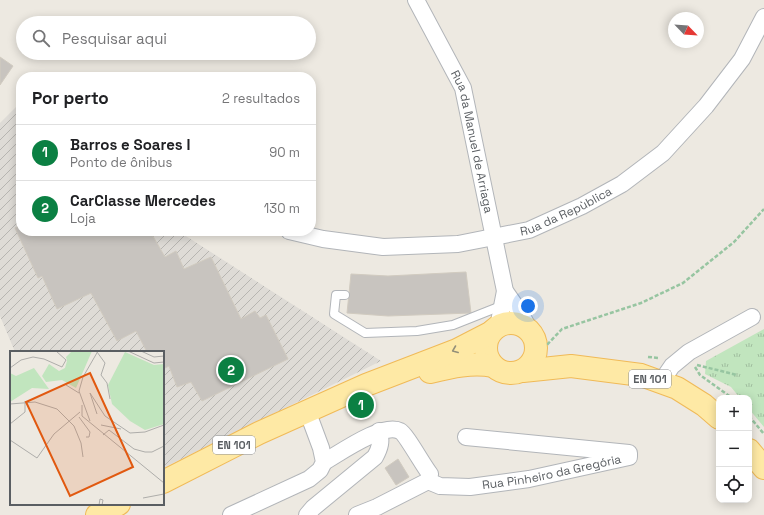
<!DOCTYPE html>
<html lang="pt">
<head>
<meta charset="utf-8">
<style>
  body { margin:0; font-family:"Space Grotesk",sans-serif; background:#f2f2f2; color:#202124 }
  .controls { position:absolute; right:12px; bottom:12px; display:grid; overflow:hidden; border-radius:8px; box-shadow:0 2px 10px #0003 }
  .controls button { width:36px; height:36px; display:grid; place-items:center; padding:0; border:0; border-bottom:1px solid #e0e0e0; background:#fff; color:#202124; font:20px sans-serif }
  .compass { position:absolute; left:668px; top:12px; width:36px; height:36px; border-radius:50%; background:#fff; box-shadow:0 2px 10px #0003; rotate:115deg }
  .you { position:absolute; left:528px; top:306px; width:14px; height:14px; margin:-10px; border:3px solid #fff; border-radius:50%; background:#1a73e8; box-shadow:0 0 0 6px #1a73e833 }
  .badge { display:grid; place-items:center; width:26px; height:26px; border-radius:50%; background:#0b8043; color:#fff; font-size:13px; font-weight:700 }
  .pin { position:absolute; translate:-50% -50%; border:2px solid #fff; box-shadow:0 1px 4px #0006 }
  .list { margin:0; padding:0; list-style:none }
  h2 { display:flex; justify-content:space-between; align-items:center; height:52px; margin:0; padding:0 16px; font-size:17px }
  h2 small { font-size:13px; font-weight:400; color:#757577 }
  .list li { display:grid; grid-template-columns:26px 1fr auto; gap:12px; align-items:center; box-sizing:border-box; height:56px; padding:0 16px; border-top:1px solid #e0e0e0 }
  .list b { display:block; font-size:15px; white-space:nowrap }
  .list p { margin:0; font-size:13px; white-space:nowrap; color:#757577 }
  .list em { font-size:13px; font-style:normal; color:#757577 }
  .icon { flex:none; width:22px; height:22px; fill:none; stroke:currentColor; stroke-width:2; stroke-linecap:round; stroke-linejoin:round }
  .map { position:relative; flex:none; width:764px; height:515px; overflow:hidden }
  .search { position:absolute; background:#fff; box-shadow:0 2px 10px #0003; left:16px; top:16px; width:300px; height:44px; display:flex; align-items:center; gap:10px; box-sizing:border-box; padding:0 14px; border-radius:22px; color:#757577; font-size:15px }
  .panel { position:absolute; background:#fff; box-shadow:0 2px 10px #0003; left:16px; top:72px; width:300px; height:164px; border-radius:16px }
  .map>svg:first-child { display:block }
  .industrial { fill:url(#industrial-furrows) }
  .park { fill:url(#park-tufts) }
  .building { fill:#c8c4bf; stroke:#d1cbc0 }
  .lines { fill:none; stroke-linecap:round; stroke-linejoin:round }
  .service-casing { stroke:#b2b5b9; stroke-width:10 }
  .minor-casing { stroke:#b2b5b9; stroke-width:18 }
  .primary-casing { stroke:#f0ba58; stroke-width:24 }
  .path { stroke:#97c5a1; stroke-width:2.5; stroke-dasharray:4 2; stroke-linecap:butt }
  .service { stroke:#fff; stroke-width:8 }
  .minor { stroke:#fff; stroke-width:16 }
  .primary { stroke:#fee9a5; stroke-width:22 }
  .oneway { stroke:#938f79 }
  .labels { text-anchor:middle; stroke-width:3; stroke-linejoin:round; paint-order:stroke }
  .shield { fill:#fff; stroke:#8c8e91; stroke-width:1 }
  .shield-label { font-size:11px; font-weight:bold; fill:#5a5e62 }
  .street-label { font-size:12px; fill:#5a5e62; stroke:#fff }
  .inset-road { fill:none; stroke:#aeadaa; stroke-width:1 }
  .view { fill:#e15910; fill-opacity:0.15; stroke:#e15910; stroke-width:2 }
  .inset-edge { fill:none; stroke:#5a5e62; stroke-width:2 }
</style>
</head>
<body>
<div class="map">
<svg width="764" height="515" viewBox="0 0 764 515">
  <defs>
    <pattern id="industrial-furrows" width="10" height="10" patternUnits="userSpaceOnUse"><rect width="10" height="10" fill="#dedbd6"/><path d="M-1 1l2-2M0 10L10 0M9 11l2-2" fill="none" stroke="#b7b5b1"/></pattern>
    <pattern id="park-tufts" width="24" height="20" patternUnits="userSpaceOnUse"><rect width="24" height="20" fill="#c1e5be"/><path d="M3 7l-1-3M5 7V3M7 7l1-3M15 17l-1-3M17 17v-4M19 17l1-3" fill="none" stroke="#a0bd9e"/></pattern>
  </defs>
  <rect width="100%" height="100%" fill="#ede9e1"/>
  <path class="industrial" d="M21,102V231H178L381,361L163,468V352H15L0,316V123Z"/>
  <path class="park" d="M764,329V427L749,409V398H740L731,387L705,374L706,361Z"/>
  <g class="building">
    <path d="M0,57L13,66L0,85Z"/>
    <path d="M21,225V231H150L165,257L176,251L184,269L211,257L241,319L255,311L260,318L266,315L288,359L202,401L191,382L177,387L169,366L163,369V352H147L136,331L117,341L91,293L57,309L42,276L38,278L15,228Z"/>
    <path d="M466,272L471,313L388,316L347,313L351,274L388,276Z"/>
    <path d="M398,459L409,477L396,485L385,468Z"/>
  </g>
  <g class="lines">
    <defs>
      <path id="service" d="M345,295H336L334,314L365,333L417,331L453,325L501,306"/>
      <g id="minor">
        <path id="s1" d="M416,0L463,88L505,291L521,314L529,329"/>
        <path id="s2" d="M289,231L323,239L383,247L458,244L529,230L582,206L622,184L663,153L706,106L742,59L764,17"/>
        <path d="M498,327L505,291"/>
        <path d="M661,382L672,366L689,352L752,317"/>
        <path d="M324,462C340,453 383,422 400,431C406,434 424,467 430,474L428,481L377,507L357,515"/>
        <path id="s3" d="M428,481L440,486L470,487L529,479L629,457V453L466,437"/>
        <path d="M231,515L309,479L320,470L324,462L321,448L308,413"/>
        <path d="M307,515L313,508L375,457C380,448 382,441 379,431"/>
      </g>
      <g id="primary">
        <circle cx="511" cy="348" r="25"/>
        <path d="M523,371L571,366L641,375L677,388L704,405L719,418"/>
        <path d="M430,372C451,367 472,362 493,366"/>
        <path d="M749,450L764,468"/>
        <path d="M163,482L259,433L366,385L457,350L490,333"/>
        <path d="M97,515L119,504"/>
      </g>
    </defs>
    <use href="#service" class="service-casing"/>
    <use href="#minor" class="minor-casing"/>
    <use href="#primary" class="primary-casing"/>
    <g class="path">
      <path d="M543,349L562,329L641,303L683,283L734,242L764,209"/>
      <path d="M648,357L659,358"/>
      <path d="M697,365L737,375"/>
      <path d="M695,367L700,375L732,398"/>
      <path d="M749,416L764,434"/>
    </g>
    <use href="#service" class="service"/>
    <use href="#minor" class="minor"/>
    <use href="#primary" class="primary"/>
  </g>
  <defs><path id="oneway-chevron" d="M-2-3.5L2.5 0L-2 3.5" fill="none" stroke-width="1.6" stroke-linecap="round" stroke-linejoin="round"/></defs>
  <use class="oneway" href="#oneway-chevron" transform="translate(455 350) rotate(158)"/>
  <g class="labels">
    <g class="shield">
      <rect x="629" y="370" width="42" height="18" rx="3"/>
      <rect x="213" y="436" width="42" height="18" rx="3"/>
    </g>
    <g class="shield-label">
      <text x="650" y="383">EN 101</text>
      <text x="234" y="449">EN 101</text>
    </g>
    <g class="street-label">
      <text dy="4" stroke="none"><textPath href="#s1" startOffset="154">Rua da Manuel de Arriaga</textPath></text>
      <text dy="4" stroke="none"><textPath href="#s2" startOffset="284">Rua da Repùblica</textPath></text>
      <text dy="4" stroke="none"><textPath href="#s3" startOffset="126">Rua Pinheiro da Gregória</textPath></text>
    </g>
  </g>
  <g transform="translate(10 351)">
    <rect width="154" height="154" fill="#ede9e1"/>
    <path d="M115,1L144,14L154,13V73L135,79L120,70L102,53L98,34ZM24,17L39,38L22,37L0,51V22L6,25Z" fill="#c1e5be"/>
    <path d="M62,0H82L66,37L52,29L36,31L32,25L39,13L49,20L55,17L57,10L56,6Z" fill="#c1e5be"/>
    <path class="inset-road" d="M118,0L144,12L154,11M131,0L144,6L154,5M87,1L95,12L91,24L97,32L100,48M0,17L11,9L23,6L34,8L52,16L56,9L46,0M56,34L69,42M0,53L25,51L47,58L64,75L71,92L73,106M72,54V65L154,132M87,63L80,42L95,65M95,65L120,82L135,81L154,74M69,66L80,81L79,86H76M80,70L69,40L73,26L88,0M0,73L15,61V50M91,74L111,78M93,84L99,79L124,98L135,101H142L154,95M0,89L27,107L44,83L70,61M133,147L154,143M89,154L90,148L93,149L92,154"/>
    <path class="view" d="M80,22L123,116L60,145L16,51Z"/>
    <rect width="154" height="154" class="inset-edge"/>
  </g>
</svg>
<div class="controls">
<button>+</button>
<button>−</button>
<button><svg class="icon" aria-label="locate" viewBox="0 0 24 24"><circle cx="12" cy="12" r="6"/><path d="M12 2v4M12 18v4M2 12h4M18 12h4"/></svg></button>
</div>
<svg class="compass" viewBox="-18 -18 36 36"><path d="M0-13l5 13h-10z" fill="#e53935"/><path d="M0 13l5-13h-10z" fill="#757577"/></svg>
<div class="you"></div>
<div class="pin badge" style="left:361px;top:405px">1</div>
<div class="pin badge" style="left:231px;top:370px">2</div>
<div class="search"><svg class="icon" aria-label="search" viewBox="0 0 24 24"><circle cx="10" cy="10" r="6"/><path d="M15 15l6 6"/></svg>Pesquisar aqui</div>
<section class="panel">
<h2>Por perto<small>2 resultados</small></h2>
<ul class="list">
<li><span class="badge">1</span><div><b>Barros e Soares I</b><p>Ponto de ônibus</p></div><em>90 m</em></li>
<li><span class="badge">2</span><div><b>CarClasse Mercedes</b><p>Loja</p></div><em>130 m</em></li>
</ul>
</section>
</div>
</body>
</html>
